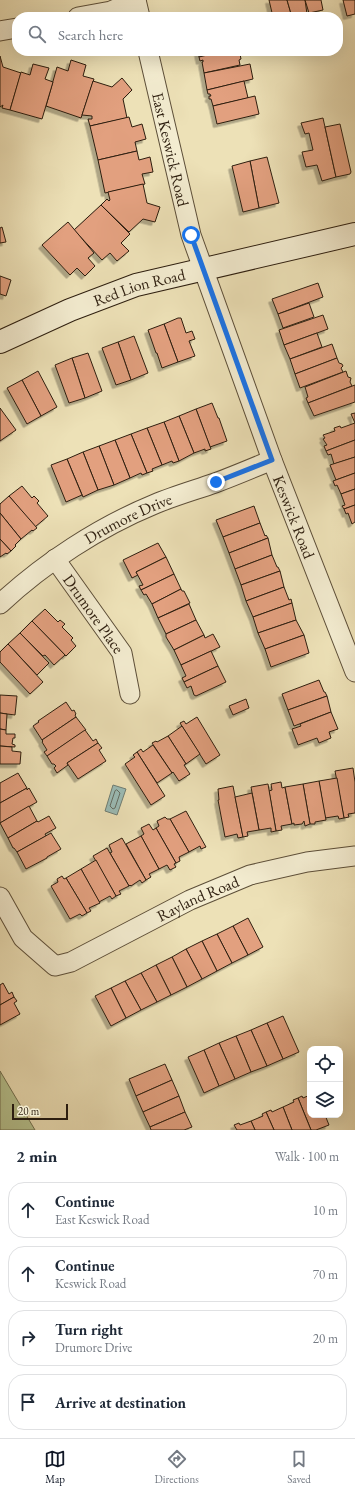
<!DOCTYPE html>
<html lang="en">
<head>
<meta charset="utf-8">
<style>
  body { margin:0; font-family:"EB Garamond",serif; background:#f6f6f7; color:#1f2937 }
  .controls { position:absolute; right:12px; bottom:12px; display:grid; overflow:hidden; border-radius:8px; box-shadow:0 4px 16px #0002 }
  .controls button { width:36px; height:36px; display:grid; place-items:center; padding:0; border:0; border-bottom:1px solid #e0e1e3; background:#fff; color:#1f2937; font:20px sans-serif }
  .scale { position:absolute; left:12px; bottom:10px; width:56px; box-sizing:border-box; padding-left:4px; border:2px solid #2d1e0f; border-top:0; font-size:11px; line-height:14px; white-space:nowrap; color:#2d1e0f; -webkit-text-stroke:3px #f3ecd0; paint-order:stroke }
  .stop { position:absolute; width:12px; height:12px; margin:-9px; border:3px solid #1a73e8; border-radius:50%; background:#fff }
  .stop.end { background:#1a73e8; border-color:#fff; box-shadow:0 1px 4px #0008 }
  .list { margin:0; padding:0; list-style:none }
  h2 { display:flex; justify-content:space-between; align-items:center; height:52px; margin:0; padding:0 16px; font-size:17px }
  h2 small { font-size:13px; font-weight:400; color:#747a83 }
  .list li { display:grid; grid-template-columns:26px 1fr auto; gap:12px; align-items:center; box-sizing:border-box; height:56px; margin:0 8px 8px; padding:0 8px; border:1px solid #e0e1e3; border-radius:16px }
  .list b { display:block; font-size:15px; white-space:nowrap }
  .list p { margin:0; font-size:13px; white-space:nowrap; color:#747a83 }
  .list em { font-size:13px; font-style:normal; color:#747a83 }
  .icon { flex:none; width:22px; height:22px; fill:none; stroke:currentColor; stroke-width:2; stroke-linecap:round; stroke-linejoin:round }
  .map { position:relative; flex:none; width:355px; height:1130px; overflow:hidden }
  .search { position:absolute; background:#fff; box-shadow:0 4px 16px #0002; left:12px; right:12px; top:12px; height:44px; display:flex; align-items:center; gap:10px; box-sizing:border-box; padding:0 14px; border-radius:16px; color:#747a83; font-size:15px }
  .sheet { height:308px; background:#fff }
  nav { display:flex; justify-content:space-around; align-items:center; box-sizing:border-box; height:56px; border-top:1px solid #e0e1e3; background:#fff; font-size:11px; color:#747a83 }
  nav a { display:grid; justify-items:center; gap:2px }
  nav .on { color:#111827 }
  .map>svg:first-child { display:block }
  .green { fill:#b6c390; stroke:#727050 }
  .water { fill:#9bbcb6; stroke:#6f7d73 }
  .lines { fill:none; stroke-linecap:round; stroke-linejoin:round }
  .shore { stroke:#646d62; stroke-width:1 }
  .building { fill:#e2a07f; stroke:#2d1e0f; filter:url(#shadow) }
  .street-casing { stroke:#5d4f39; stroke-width:21 }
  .secondary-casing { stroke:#2d1e0f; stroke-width:24 }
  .street { stroke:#f3ecd0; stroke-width:19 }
  .secondary { stroke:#f3ecd0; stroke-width:22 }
  .route { stroke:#1a73e8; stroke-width:5 }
  .labels { text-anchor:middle; stroke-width:3.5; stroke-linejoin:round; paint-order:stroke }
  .street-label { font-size:16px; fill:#2d1e0f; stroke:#f3ecd0 }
</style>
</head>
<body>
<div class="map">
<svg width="355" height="1130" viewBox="0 0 355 1130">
  <defs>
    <filter id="shadow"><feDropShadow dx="-3.5" dy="3.5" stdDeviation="0" flood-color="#0004"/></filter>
  </defs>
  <rect width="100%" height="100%" fill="#ede1b7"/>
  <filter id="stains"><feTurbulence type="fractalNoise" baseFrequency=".005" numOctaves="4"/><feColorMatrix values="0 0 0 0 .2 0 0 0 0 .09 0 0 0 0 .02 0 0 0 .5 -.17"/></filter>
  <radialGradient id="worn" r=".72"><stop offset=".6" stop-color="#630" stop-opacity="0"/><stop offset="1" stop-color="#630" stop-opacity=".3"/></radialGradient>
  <path class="green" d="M0,1071L35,1130H0Z"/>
  <path class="water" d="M113,785L126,789L117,815L105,811Z"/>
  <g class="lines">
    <path class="shore" d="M117,790L120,793L115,808L113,809L110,806L115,791Z"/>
  </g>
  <g class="building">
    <path d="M269,0H287L291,14L273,17Z"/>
    <path d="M287,0H305L307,14L292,17Z"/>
    <path d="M305,0H321L323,10L309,13Z"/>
    <path d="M343,0H355V14L347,16Z"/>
    <path d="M236,13V17H216Z"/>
    <path d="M199,51H224L199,57L198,52H201Z"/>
    <path d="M224,51H237L238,55L240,54L241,59L239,60L240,65L204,73L202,62H203V60L200,61L199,57Z"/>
    <path d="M0,56L3,67L21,73L10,110L2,108L3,105L0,107Z"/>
    <path d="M71,60L86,65L83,76L94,79L81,118L46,106L57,67L68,71Z"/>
    <path d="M33,64L49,68L45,79L53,82L42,119L10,110L21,72L30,75Z"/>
    <path d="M250,64L253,79L207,90L204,73Z"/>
    <path d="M122,78L132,90L123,99L127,118L90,126L88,119H92V116L82,115L93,81L112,87Z"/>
    <path d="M244,81L248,98L213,106L211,99H209V96H211L210,94H208L207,90Z"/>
    <path d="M255,96L259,114L217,124L213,106Z"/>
    <path d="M129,117L132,127L142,124L146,139L135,142L137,151L98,160L90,126Z"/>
    <path d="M323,118L336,177L322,181L317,165L306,167L302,152L313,150L309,133L305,134L301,123Z"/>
    <path d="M340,124L351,172L350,174L336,177L325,127Z"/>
    <path d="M137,151L139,160L150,157L153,172L142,174L145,184L105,193L98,160Z"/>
    <path d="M267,157L279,203L259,208L250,161Z"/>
    <path d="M250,161L259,208L243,212L232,166Z"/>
    <path d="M143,184L147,203L160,207L155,222L143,219L129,232L101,205L107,199L109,201L110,200L108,192Z"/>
    <path d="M101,205L130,234L121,243L129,251L117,261L110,253L102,260L74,230Z"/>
    <path d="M68,222L94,253L88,258L95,266L85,276L77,268L70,275L42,245Z"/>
    <path d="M2,227L6,242L0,243V228Z"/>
    <path d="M0,276L11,280L6,296L0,294Z"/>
    <path d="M318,283L323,297L278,314L272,299Z"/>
    <path d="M309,303L314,317L283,328L278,314Z"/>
    <path d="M323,315L328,329L284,345L279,330Z"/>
    <path d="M178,318H181L186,333L192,331L195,339L189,341L195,356L178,362L164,324Z"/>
    <path d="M164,324L178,362L162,368L157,353H156L148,330Z"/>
    <path d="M317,333L322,347L290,359L284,345Z"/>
    <path d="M134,336L148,373L131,380L118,342Z"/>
    <path d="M118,342L131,380L116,385L102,348Z"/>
    <path d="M332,344L337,358L295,374L290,359Z"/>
    <path d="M88,353L102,391L85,398L72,358Z"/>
    <path d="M72,358L85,398L69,403L55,365Z"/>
    <path d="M337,358L339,363L342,364L343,366L341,368L343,372L300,388L295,374Z"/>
    <path d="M38,371L57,407L41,416L22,380Z"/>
    <path d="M346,371L348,377L351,378L350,382L352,386L308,403L306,398L308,397L305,387Z"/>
    <path d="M22,380L41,416L27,424L7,388Z"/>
    <path d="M355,385V402L314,416L308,403Z"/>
    <path d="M212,403L218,418H219L227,441L210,447L196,409Z"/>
    <path d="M0,408L16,430L0,441Z"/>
    <path d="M196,409L211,449L205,451V449L194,453L179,416Z"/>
    <path d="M355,413V440L326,451L324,446L327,445L323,439L325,438L323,435L335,431L334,428L340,426L341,428L355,423L351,414Z"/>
    <path d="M179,416L194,453L179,461L164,422Z"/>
    <path d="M164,422L179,461L173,463L172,461L162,465L147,428Z"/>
    <path d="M147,428L162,465L152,469L153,471L147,473L131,434Z"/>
    <path d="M131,434L147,473L142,475L141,473L130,478L115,440Z"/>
    <path d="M115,440L130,478L114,485L99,446Z"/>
    <path d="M355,440V457L334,464L331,454L328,455L326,451Z"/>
    <path d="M99,446L114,485L98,490L83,452Z"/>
    <path d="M83,452L98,490L83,497L67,459Z"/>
    <path d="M355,457V473L336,480L330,465Z"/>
    <path d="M67,459L82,495L66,502L51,465Z"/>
    <path d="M355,473V489L341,494L337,485L335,486L333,481Z"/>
    <path d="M22,486L32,498L34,496L39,501L37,503L48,516L35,527L9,496Z"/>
    <path d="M355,489V505L344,509L342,506L345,505L341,494Z"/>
    <path d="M9,496L37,528L33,531L32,530L21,539L0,513V504Z"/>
    <path d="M355,505V522L352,524L348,513L346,514L344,509Z"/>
    <path d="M254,506L260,523L223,537L216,520Z"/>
    <path d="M0,513L21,539L15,545L16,546L11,551L0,539Z"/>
    <path d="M260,523L265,536L266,535L268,538L229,553L223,537Z"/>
    <path d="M268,538L272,555L235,569L229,553Z"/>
    <path d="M0,539L11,551L7,554L6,553L0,557Z"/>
    <path d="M158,543L166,557L136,572L138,575L132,578L123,560Z"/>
    <path d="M272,555L277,567H278L280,571L241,585L235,569Z"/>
    <path d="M166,557L174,574L141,590L139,586L143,585L136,572Z"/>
    <path d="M280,571L284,587L246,601L241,585Z"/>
    <path d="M174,574L181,589L152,604L146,594L144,595L141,590Z"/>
    <path d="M284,587L289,600L291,599L292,603L253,617L246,601Z"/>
    <path d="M181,589L182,591H184L190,603L158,618L152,604Z"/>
    <path d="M292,603L296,620L258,633L253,617Z"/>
    <path d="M189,604L196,620L166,634L158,618Z"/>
    <path d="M45,609L58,622L60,620L65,624L62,627L73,638L71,640L76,646L66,656L32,621Z"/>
    <path d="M196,620L204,635L174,650L166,637V634Z"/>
    <path d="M296,620L304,635L265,649L258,633Z"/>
    <path d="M32,621L65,655L54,665L45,655L43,656L20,633Z"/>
    <path d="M20,633L49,663L37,675L8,644Z"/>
    <path d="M213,634L220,647L181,665L174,650L204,635L205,638Z"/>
    <path d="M304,635L309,653L271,667L265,649Z"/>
    <path d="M8,644L43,682L30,694L0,662V652Z"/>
    <path d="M211,651L218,666L184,682L182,678L186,676L181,665Z"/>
    <path d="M218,666L226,682L196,696L194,695L191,686L187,688L184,682Z"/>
    <path d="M319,680L324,692H325L327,696L288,710L282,694Z"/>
    <path d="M0,695L17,696L15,715L0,713Z"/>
    <path d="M327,696L331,712L294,726L288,710Z"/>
    <path d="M246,699L249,708L233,715L229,706Z"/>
    <path d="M66,702L72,711L74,710L76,714L75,715L76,717L42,740L33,726L39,722L38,721Z"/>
    <path d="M331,712L338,729L329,732L331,738L319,743L317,738L298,745L292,729L301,726L300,724Z"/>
    <path d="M0,713L7,714L6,730L0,729Z"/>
    <path d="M76,717L86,730L47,756L44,752L47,750L42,742L43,741L42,740Z"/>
    <path d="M197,717L220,755L206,764L180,723L184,721L186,724Z"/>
    <path d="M182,726L200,754L186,764L168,736Z"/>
    <path d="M0,729L6,730V734H15V738H13L12,744L15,745V747L0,746Z"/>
    <path d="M85,730L93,741L96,739L98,743L67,763L68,765L57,773L54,768L56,766L54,764H52L47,756Z"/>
    <path d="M168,736L186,764L184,765L190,774L179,781L173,772L172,773L152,743L156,741L157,742Z"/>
    <path d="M98,743L102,748L99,750L106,761L78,779L67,763Z"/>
    <path d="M153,745L172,773L157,783L137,752L141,749L143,752Z"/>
    <path d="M0,746L12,747V751L21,752L20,764H0Z"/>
    <path d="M137,752L165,796L151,805L125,764L135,757L133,755Z"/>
    <path d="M353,768L355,782V813L348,814L349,817L344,818L335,771Z"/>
    <path d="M18,773L27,788L0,803V783Z"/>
    <path d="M337,778L344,818L339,819L338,816L325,818L319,781Z"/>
    <path d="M319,781L326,820L315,822V824H310L303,784Z"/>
    <path d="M281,782L282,788L285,787L292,824L281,826L282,830L276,831L269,791L272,790L271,784Z"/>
    <path d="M268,784L276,831L271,832V828L259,830L251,787Z"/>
    <path d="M303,784L310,824L305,826L304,821L302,824L294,825V823L292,824L285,787Z"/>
    <path d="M233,786L243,837L238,838L237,834L225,837L218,800H219L218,789Z"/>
    <path d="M27,788V790L29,788L37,802L0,823V803Z"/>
    <path d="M252,793L259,830L247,832L248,836L243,837L235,797Z"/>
    <path d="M29,806L37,821L8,838L0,823Z"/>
    <path d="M186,811L206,847L201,849L200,846L189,852L170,819Z"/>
    <path d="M49,816L56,828L45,834L46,836L17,852L14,848H13L8,838L37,821L38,822Z"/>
    <path d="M165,817L167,819H170L189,852L179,857L180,861L176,863L156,828L159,826L157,821Z"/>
    <path d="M149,824L153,830L156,828L176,863L174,864L176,867L170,870L167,865L159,869L141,836L144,834L141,828Z"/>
    <path d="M51,833L61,849L47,857V858L26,869L17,852Z"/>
    <path d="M141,836L159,869L149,874L151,877L146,880L126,844Z"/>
    <path d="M122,838L146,880L142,883L140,880L131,886L130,885L129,886L110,853L112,852L109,845Z"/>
    <path d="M107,848L129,886L119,891L121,894L116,896L93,856Z"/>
    <path d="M96,860L116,896L112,899L110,896L99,902L81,869Z"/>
    <path d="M81,869L100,903L89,908L91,911L87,913L66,878Z"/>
    <path d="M62,876L64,879L66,878L87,913L82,916L80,914L70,919L51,886L58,882L57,879Z"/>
    <path d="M248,918L263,947L248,955L233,926Z"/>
    <path d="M233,926L248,955L232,963L217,934Z"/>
    <path d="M217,934L232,963L217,971L202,941Z"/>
    <path d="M202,941L217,971L202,979L186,949Z"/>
    <path d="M186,949L202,979L187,987L172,957Z"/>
    <path d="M172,957L187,987L171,995L156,965Z"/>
    <path d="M156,965L171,995L157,1002L141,973Z"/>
    <path d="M141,973L157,1002L141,1010L125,981Z"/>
    <path d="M125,981L141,1010L126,1018L111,988Z"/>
    <path d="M3,983L9,994L12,992L14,997L0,1005V985Z"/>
    <path d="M111,988L126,1018L111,1026L95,996Z"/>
    <path d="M14,997L17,1001L14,1003L20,1014L0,1025V1005Z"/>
    <path d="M283,1016L299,1052L283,1059L267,1023Z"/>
    <path d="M267,1023L283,1059L267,1066L251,1030Z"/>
    <path d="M251,1030L267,1066L251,1072L236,1036Z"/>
    <path d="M236,1036L251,1072L235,1079L219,1043Z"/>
    <path d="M219,1043L235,1079L219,1086L204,1050Z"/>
    <path d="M204,1050L219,1086L204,1093L188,1057Z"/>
    <path d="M165,1064L172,1080L136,1096L129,1079Z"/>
    <path d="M172,1080L179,1096L143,1112L136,1096Z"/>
    <path d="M310,1095V1115H325L329,1125L316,1130H311L298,1098L302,1096L303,1098Z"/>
    <path d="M179,1096L185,1112L150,1127L143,1112Z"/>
    <path d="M298,1098L311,1130H292L283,1107L294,1102L293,1100Z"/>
    <path d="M283,1107L292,1130H274L266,1112L271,1110L272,1112Z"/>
    <path d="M185,1112L192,1127L184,1130H151L150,1127Z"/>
    <path d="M266,1112L274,1130H255L251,1121L263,1116L262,1114Z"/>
    <path d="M251,1121L255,1130H237L234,1125L239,1123L240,1125Z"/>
  </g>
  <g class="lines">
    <defs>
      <g id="street">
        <path d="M136,0L140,17"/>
        <path d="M78,17L111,11L136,0"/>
        <path d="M0,31L17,28"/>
        <path id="s1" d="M148,51L191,235L272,460L355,672"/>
        <path id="s2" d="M55,559L122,653L130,694"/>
        <path id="s3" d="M0,604C44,563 99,527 155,504C174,496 195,490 215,483C234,476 253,468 272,460"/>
        <path id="s4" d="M0,897L23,938L55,966L71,962L190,900L250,875L307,862L355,856"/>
      </g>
      <g id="secondary">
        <path id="s5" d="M0,342L70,310L136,285L355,234"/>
      </g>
    </defs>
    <use href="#street" class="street-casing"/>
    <use href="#secondary" class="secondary-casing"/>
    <use href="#street" class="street"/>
    <use href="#secondary" class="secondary"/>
  </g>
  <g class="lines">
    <path class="route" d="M191,235L272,460L216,482"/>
  </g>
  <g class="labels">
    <g class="street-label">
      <text dy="6" stroke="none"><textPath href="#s1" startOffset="101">East Keswick Road</textPath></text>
      <text dy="6" stroke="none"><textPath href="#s5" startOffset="150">Red Lion Road</textPath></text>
      <text dy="6" stroke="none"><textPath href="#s1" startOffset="489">Keswick Road</textPath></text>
      <text dy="6" stroke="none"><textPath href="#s3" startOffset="155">Drumore Drive</textPath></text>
      <text dy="6" stroke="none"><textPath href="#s2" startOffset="67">Drumore Place</textPath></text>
      <text dy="6" stroke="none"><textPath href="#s4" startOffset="248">Rayland Road</textPath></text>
    </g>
  </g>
  <rect width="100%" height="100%" filter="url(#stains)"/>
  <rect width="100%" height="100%" fill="url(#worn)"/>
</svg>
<div class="controls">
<button><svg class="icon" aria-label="locate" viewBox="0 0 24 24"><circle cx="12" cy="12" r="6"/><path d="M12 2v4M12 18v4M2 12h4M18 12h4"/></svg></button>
<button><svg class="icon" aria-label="layers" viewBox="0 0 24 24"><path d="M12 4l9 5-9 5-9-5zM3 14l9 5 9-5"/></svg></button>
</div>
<div class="scale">20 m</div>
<div class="stop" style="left:191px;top:235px"></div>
<div class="stop end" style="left:216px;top:482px"></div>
<div class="search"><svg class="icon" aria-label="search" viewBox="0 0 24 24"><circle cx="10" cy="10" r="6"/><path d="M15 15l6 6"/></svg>Search here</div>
</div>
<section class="sheet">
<h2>2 min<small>Walk · 100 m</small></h2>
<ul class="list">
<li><svg class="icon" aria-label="ahead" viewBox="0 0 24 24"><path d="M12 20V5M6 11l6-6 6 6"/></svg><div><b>Continue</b><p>East Keswick Road</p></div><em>10 m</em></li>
<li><svg class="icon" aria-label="ahead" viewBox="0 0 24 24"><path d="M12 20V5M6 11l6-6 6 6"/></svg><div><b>Continue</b><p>Keswick Road</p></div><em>70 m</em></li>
<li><svg class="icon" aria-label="right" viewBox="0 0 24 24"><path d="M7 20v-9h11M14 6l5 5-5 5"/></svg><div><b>Turn right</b><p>Drumore Drive</p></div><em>20 m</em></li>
<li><svg class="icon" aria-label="arrive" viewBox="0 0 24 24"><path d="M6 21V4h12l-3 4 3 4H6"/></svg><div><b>Arrive at destination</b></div></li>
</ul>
</section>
<nav>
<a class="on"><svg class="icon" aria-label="map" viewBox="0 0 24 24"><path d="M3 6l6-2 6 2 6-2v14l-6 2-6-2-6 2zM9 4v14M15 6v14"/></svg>Map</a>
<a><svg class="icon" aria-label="directions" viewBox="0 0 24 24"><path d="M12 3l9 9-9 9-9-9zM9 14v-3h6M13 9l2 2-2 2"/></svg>Directions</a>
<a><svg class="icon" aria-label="saved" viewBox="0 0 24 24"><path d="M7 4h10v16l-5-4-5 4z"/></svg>Saved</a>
</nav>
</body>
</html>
